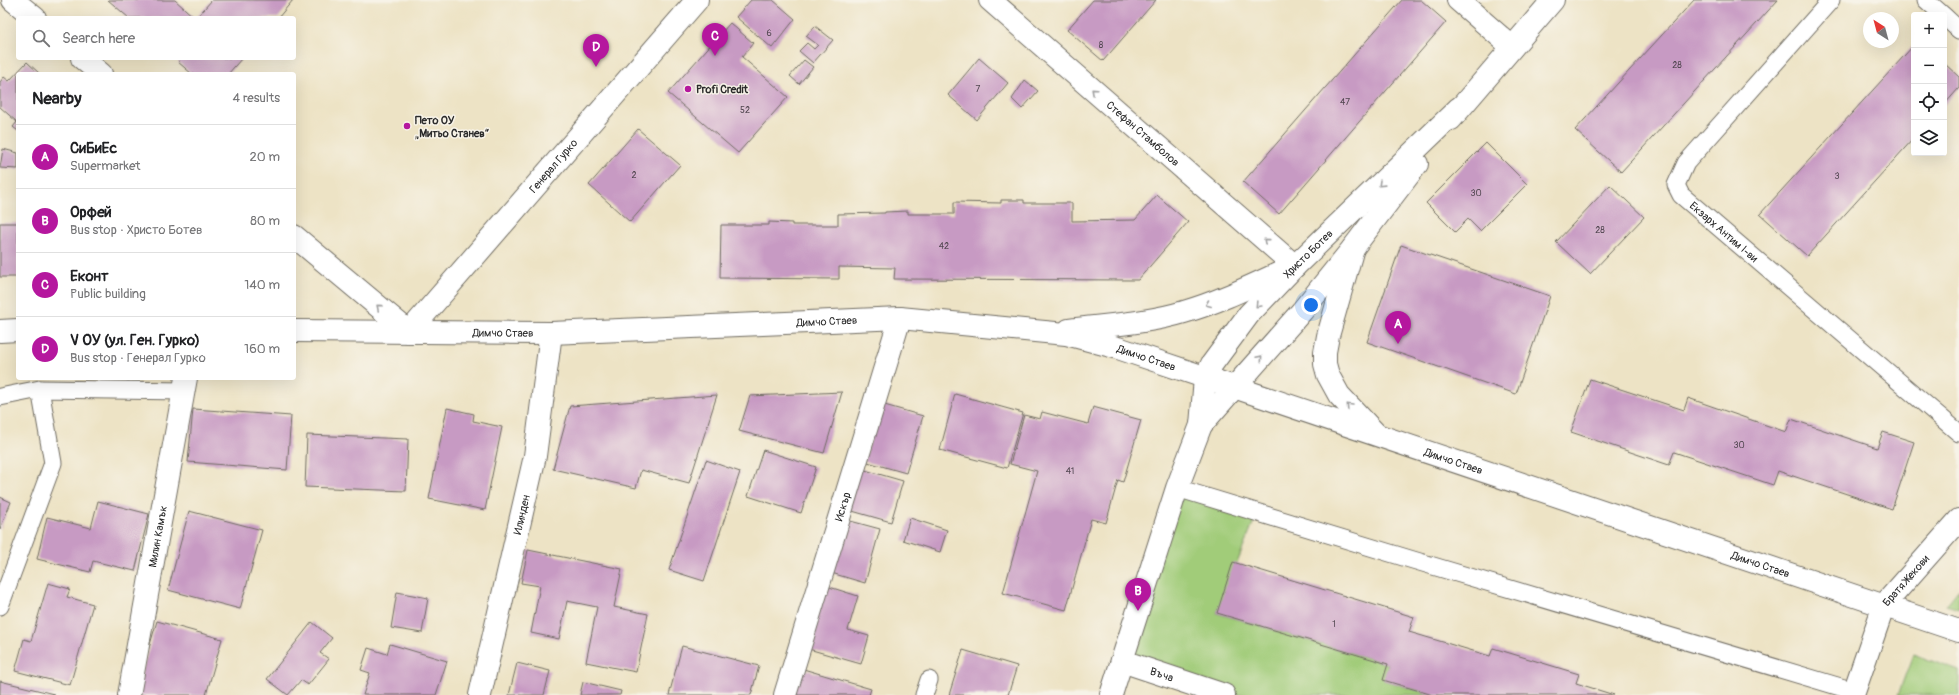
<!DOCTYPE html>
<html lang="en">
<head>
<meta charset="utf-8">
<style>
  body { margin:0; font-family:Pangolin,sans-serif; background:#f2f2f2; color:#202124 }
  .controls { position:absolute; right:12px; top:12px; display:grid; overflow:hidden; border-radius:4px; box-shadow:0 4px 16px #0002 }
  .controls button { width:36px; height:36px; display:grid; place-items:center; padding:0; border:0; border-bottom:1px solid #e0e0e0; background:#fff; color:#202124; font:20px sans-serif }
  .compass { position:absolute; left:1863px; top:12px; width:36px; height:36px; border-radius:50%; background:#fff; box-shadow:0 4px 16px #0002; rotate:324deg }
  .you { position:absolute; left:1311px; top:305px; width:14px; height:14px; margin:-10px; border:3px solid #fff; border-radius:50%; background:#1a73e8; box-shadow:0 0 0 6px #1a73e833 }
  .badge { display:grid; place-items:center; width:26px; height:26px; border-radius:50%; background:#b5179e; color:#fff; font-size:13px; font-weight:700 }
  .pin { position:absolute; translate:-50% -33px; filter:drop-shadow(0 1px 2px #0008) }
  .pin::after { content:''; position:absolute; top:21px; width:14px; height:12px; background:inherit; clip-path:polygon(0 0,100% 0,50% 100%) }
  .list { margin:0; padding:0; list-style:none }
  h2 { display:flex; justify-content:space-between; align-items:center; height:52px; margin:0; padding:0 16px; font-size:17px }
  h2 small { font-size:13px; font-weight:400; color:#757577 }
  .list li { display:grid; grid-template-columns:26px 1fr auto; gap:12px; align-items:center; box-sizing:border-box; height:64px; padding:0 16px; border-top:1px solid #e0e0e0 }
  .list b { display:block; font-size:15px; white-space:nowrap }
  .list p { margin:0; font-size:13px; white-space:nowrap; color:#757577 }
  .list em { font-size:13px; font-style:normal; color:#757577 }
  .icon { flex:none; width:22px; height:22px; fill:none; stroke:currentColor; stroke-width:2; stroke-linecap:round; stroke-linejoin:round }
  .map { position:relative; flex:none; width:1959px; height:695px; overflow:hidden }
  .search { position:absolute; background:#fff; box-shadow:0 4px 16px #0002; left:16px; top:16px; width:280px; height:44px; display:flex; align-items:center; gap:10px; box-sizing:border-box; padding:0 14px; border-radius:4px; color:#757577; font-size:15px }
  .panel { position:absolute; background:#fff; box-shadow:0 4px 16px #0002; left:16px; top:72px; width:280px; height:308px; border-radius:4px }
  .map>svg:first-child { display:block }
  .green { fill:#a1cc79; stroke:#667c52 }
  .building { fill:#c79ac3 }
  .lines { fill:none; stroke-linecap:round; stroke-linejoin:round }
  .service-casing { stroke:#6f6b61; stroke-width:19 }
  .minor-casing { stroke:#6f6b61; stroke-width:24 }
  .tertiary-casing { stroke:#6f6b61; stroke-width:24 }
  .secondary-casing { stroke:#6f6b61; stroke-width:24 }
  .primary-casing { stroke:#6f6b61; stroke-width:24 }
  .service { stroke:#fff; stroke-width:17 }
  .minor { stroke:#fff; stroke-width:22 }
  .tertiary { stroke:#fff; stroke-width:22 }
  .secondary { stroke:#fff; stroke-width:22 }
  .primary { stroke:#fff; stroke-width:22 }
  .oneway { stroke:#a0a0a0 }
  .poi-dot { fill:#b5179e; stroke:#f7f3e8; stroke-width:1.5 }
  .labels { text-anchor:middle; stroke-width:3; stroke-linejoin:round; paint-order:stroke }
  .number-label { font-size:9px; fill:#524751 }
  .poi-label { font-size:11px; font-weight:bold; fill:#2b2b2b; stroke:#f7f3e8; text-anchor:start }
  .street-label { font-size:11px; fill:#2b2b2b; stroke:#f7f3e8 }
</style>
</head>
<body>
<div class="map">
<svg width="1959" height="695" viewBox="0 0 1959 695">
  <rect width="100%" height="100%" fill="#f7f3e8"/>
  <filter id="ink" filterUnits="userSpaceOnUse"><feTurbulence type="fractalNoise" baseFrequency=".025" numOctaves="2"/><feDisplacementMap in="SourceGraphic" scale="8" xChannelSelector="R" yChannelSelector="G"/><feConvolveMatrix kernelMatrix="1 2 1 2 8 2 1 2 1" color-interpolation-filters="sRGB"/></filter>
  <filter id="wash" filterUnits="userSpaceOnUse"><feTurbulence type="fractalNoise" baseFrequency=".012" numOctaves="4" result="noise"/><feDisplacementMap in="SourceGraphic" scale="16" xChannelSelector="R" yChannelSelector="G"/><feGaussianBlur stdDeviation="0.9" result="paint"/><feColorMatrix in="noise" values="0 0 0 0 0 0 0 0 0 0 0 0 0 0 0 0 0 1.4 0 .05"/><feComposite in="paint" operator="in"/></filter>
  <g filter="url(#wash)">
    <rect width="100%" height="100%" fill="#ede3c5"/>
    <g class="green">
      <path d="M1177,488L1258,511L1217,613L1388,664L1384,680L1433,695H1224L1122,661Z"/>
      <path d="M1959,589V609L1946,605Z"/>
      <path d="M1913,654L1959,671V695H1898Z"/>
    </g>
    <g id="blocks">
      <g class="building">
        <path d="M108,0H175L195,18H129Z"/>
        <path d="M212,0H293L278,18H196Z"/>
        <path d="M751,0H773L795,19L772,48L736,17Z"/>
        <path d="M1093,0H1156L1103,61L1067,30Z"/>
        <path d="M1402,0H1421L1446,22L1279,214L1243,182Z"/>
        <path d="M1694,0H1778L1621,172L1575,130Z"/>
        <path d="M730,23L753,43L742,57L788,97L738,153L668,93Z"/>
        <path d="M815,26L833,40L813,63L799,51L807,43L814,49L818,45L806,36Z"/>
        <path d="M1914,45V138L1807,256L1760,214Z"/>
        <path d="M177,58H242L228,74H192L178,62L180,61Z"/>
        <path d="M979,58L1008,83L977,120L948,95Z"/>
        <path d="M804,60L813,67L799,84L790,76Z"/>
        <path d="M27,62L40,74H18V131L13,127L17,122L0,107V82L4,77L9,81Z"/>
        <path d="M1944,63L1959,77V88L1944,105Z"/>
        <path d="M1025,80L1038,91L1022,109L1012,99Z"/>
        <path d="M638,129L680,165L630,222L589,185Z"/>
        <path d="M1486,143L1527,184L1480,231L1468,219L1455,232L1426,203Z"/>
        <path d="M3,149L18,153V169L0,168Z"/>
        <path d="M1610,185L1644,217L1590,274L1556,242Z"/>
        <path d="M1157,195L1188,222L1138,280L894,279L895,268L839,267V279L720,278L721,225H769V222L792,223V225H838V214L885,213V212L908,211V214H954V202L1001,203V200H1024V203H1072V221L1135,220Z"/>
        <rect x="0" y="223" width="18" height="54"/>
        <path d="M1401,245L1550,296L1516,394L1367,342Z"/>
        <path d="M1590,379L1684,410L1688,398L1786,432L1791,419L1877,448L1883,432L1914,442L1892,509L1778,471L1773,485L1674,452L1669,465L1571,432Z"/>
        <path d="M842,392L824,453L739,431L750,396Z"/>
        <path d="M955,394L1023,413L1007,468L940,450Z"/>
        <path d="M717,395L689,483L641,470L636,488L553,469L570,406Z"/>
        <path d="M881,404L923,416L906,473L864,461Z"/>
        <path d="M1093,407L1141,420L1123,482L1118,480L1106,523L1091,519L1066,610L1003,593L1037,471L1010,464L1024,415L1040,419L1042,412L1088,424Z"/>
        <path d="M447,408L474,414L473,421L502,427L485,510L429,499Z"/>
        <path d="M193,409L291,416L287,470L188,462Z"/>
        <path d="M307,435L408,439L406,491L305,487Z"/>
        <path d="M763,450L816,467L801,513L748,496Z"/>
        <path d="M706,460L740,472L704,581L669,570Z"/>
        <path d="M858,468L903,481L891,522L845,509Z"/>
        <path d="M0,497L11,502L0,529Z"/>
        <path d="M98,501L149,514L135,571L93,561L90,572L37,559L47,517L91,528Z"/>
        <path d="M189,511L262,530L240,609L168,590Z"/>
        <path d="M910,518L947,530L940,552L903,540Z"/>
        <path d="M843,519L880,529L865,583L828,572Z"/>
        <path d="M528,550L622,569L614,607L648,614L636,672L586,662L597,607L567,601L559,639L531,633L540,586L521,583Z"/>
        <path d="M1233,562L1414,617L1409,632L1490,656L1493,648L1579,674L1576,683L1614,695H1433L1383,680L1388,664L1217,613Z"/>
        <path d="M48,583L70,589L67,597L93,604L70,685L15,671L24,639L31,641Z"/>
        <path d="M823,585L858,596L848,630L869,636L861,664L805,648Z"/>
        <path d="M397,592L428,598L422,633L391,628Z"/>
        <path d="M157,621L222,639L206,695H135Z"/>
        <path d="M312,622L332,638L320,653L329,659L308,685L301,680L288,695L267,679Z"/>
        <path d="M390,644L447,661L436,695H363L370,673L361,670L368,648L387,654Z"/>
        <path d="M682,646L759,666L751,695H669Z"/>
        <path d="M963,650L1017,666L1008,695H949Z"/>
        <path d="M517,663L550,671L544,695H509Z"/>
        <path d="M800,668L871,689L869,695H792Z"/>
        <path d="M0,681L54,694V695H0Z"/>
        <path d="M583,682L621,691L620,695H580Z"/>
      </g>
    </g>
  </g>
  <g filter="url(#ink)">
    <use href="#blocks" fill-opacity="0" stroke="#6f6b61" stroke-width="1"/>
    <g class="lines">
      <defs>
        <g id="service">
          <path id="s1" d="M1831,0L1686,163L1676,185L1681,195L1959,433"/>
          <path d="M1926,0L1943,15"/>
          <path d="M1944,16L1959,30"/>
          <path d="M0,397L40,389L185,391"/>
          <path d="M1177,488L1413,560L1854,691"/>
          <path d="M0,606L53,463L40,389"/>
          <path d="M924,695L929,680"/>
        </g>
        <g id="minor">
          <path d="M13,0L35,18"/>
          <path id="s2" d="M990,0L1295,266"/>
          <path d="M1458,0L1512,47"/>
          <path d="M82,58L101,74"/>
          <path d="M294,236L409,332"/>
          <path id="s3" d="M1122,661L1224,695"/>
          <path id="s4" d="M129,695L186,378"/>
          <path id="s5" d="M480,695L535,456L551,333"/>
          <path id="s6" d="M785,695L900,318"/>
          <path id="s7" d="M1853,695L1884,605L1959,520"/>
        </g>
        <g id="tertiary">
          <path d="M1451,119L1553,0"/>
          <path d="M1201,425L1302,311L1353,248L1417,164"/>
          <path id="s8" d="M1111,695L1177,488L1201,425L1205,378L1212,364L1249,314L1295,266L1459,108"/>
        </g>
        <g id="secondary">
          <path id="s9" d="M409,332L697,0"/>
        </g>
        <g id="primary">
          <path d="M1353,248L1328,336L1325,352V364L1328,375L1339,395L1374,432"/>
          <path d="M1069,330C1107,325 1148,323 1184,312C1222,301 1259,282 1295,266"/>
          <path d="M0,331L18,330"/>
          <path id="s10" d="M294,331L551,333L900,318L1066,334L1118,348L1959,631"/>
        </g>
      </defs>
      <use href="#service" class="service-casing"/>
      <use href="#minor" class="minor-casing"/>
      <use href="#tertiary" class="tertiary-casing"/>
      <use href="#secondary" class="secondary-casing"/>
      <use href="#primary" class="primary-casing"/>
      <use href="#service" class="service"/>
      <use href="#minor" class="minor"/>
      <use href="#tertiary" class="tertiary"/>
      <use href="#secondary" class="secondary"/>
      <use href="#primary" class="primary"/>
    </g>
    <defs><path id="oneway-chevron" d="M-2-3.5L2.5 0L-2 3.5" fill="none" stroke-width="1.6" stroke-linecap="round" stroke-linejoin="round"/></defs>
    <g class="oneway">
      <use href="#oneway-chevron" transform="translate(1094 91) rotate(-138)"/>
      <use href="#oneway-chevron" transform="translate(1381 184) rotate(136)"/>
      <use href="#oneway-chevron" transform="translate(1266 241) rotate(-139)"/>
      <use href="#oneway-chevron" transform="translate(1208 304) rotate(158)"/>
      <use href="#oneway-chevron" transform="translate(1258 305) rotate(134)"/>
      <use href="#oneway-chevron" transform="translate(379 307) rotate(-140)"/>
      <use href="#oneway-chevron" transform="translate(1260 358) rotate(-49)"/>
      <use href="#oneway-chevron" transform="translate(1349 406) rotate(-133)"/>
    </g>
  </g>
  <g class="poi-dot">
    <circle cx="688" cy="89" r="4"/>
    <circle cx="407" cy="126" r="4"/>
  </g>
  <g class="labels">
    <g class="number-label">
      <text x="769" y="36">6</text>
      <text x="1101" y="48">8</text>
      <text x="1677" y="68">28</text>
      <text x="978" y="92">7</text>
      <text x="1345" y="105">47</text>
      <text x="745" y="113">52</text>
      <text x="634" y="178">2</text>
      <text x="1837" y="179">3</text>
      <text x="1476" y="196">30</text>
      <text x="1600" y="233">28</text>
      <text x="944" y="249">42</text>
      <text x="1739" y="448">30</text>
      <text x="1070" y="474">41</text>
      <text x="1334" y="627">1</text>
    </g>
    <g class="poi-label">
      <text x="696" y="93">Profi Credit</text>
      <text x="415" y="124">Пето ОУ<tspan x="415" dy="13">„Митьо Станев“</tspan></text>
    </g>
    <g class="street-label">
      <text dy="4" stroke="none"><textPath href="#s2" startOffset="203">Стефан Стамболов</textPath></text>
      <text dy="4" stroke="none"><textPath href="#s9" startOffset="220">Генерал Гурко</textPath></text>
      <text dy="4" stroke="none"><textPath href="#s1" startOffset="310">Екзарх Антим I-ви</textPath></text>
      <text dy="4" stroke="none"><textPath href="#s8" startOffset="494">Христо Ботев</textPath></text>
      <text dy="4" stroke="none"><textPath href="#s10" startOffset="533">Димчо Стаев</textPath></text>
      <text dy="4" stroke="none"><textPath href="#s10" startOffset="209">Димчо Стаев</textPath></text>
      <text dy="4" stroke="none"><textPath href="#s10" startOffset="857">Димчо Стаев</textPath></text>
      <text dy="4" stroke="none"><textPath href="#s10" startOffset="1181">Димчо Стаев</textPath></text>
      <text dy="4" stroke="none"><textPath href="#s6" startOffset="197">Искър</textPath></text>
      <text dy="4" stroke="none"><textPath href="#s5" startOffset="185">Илинден</textPath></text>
      <text dy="4" stroke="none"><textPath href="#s4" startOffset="161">Милин Камък</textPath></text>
      <text dy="4" stroke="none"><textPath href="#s10" startOffset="1505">Димчо Стаев</textPath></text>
      <text dy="4" stroke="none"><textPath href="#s7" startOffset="128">Братя Жекови</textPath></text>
      <text dy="4" stroke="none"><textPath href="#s3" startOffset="42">Въча</textPath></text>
    </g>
  </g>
</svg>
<div class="controls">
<button>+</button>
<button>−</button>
<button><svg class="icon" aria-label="locate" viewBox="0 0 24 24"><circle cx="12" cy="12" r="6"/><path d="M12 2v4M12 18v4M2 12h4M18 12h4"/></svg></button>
<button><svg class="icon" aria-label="layers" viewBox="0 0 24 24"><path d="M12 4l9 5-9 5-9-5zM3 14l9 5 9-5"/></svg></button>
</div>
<svg class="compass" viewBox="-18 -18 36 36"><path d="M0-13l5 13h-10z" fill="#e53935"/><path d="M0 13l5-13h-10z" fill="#757577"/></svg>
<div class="you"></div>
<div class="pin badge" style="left:1398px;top:344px">A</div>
<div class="pin badge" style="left:1138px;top:611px">B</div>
<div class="pin badge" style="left:715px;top:56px">C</div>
<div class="pin badge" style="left:596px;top:67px">D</div>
<div class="search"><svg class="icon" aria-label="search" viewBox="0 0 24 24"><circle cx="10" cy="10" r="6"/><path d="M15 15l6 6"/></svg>Search here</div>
<section class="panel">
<h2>Nearby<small>4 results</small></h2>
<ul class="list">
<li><span class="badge">A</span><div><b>СиБиЕс</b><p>Supermarket</p></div><em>20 m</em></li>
<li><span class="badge">B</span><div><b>Орфей</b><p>Bus stop · Христо Ботев</p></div><em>80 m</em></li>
<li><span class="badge">C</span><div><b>Еконт</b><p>Public building</p></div><em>140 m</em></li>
<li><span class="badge">D</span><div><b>V ОУ (ул. Ген. Гурко)</b><p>Bus stop · Генерал Гурко</p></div><em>160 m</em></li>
</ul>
</section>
</div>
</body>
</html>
